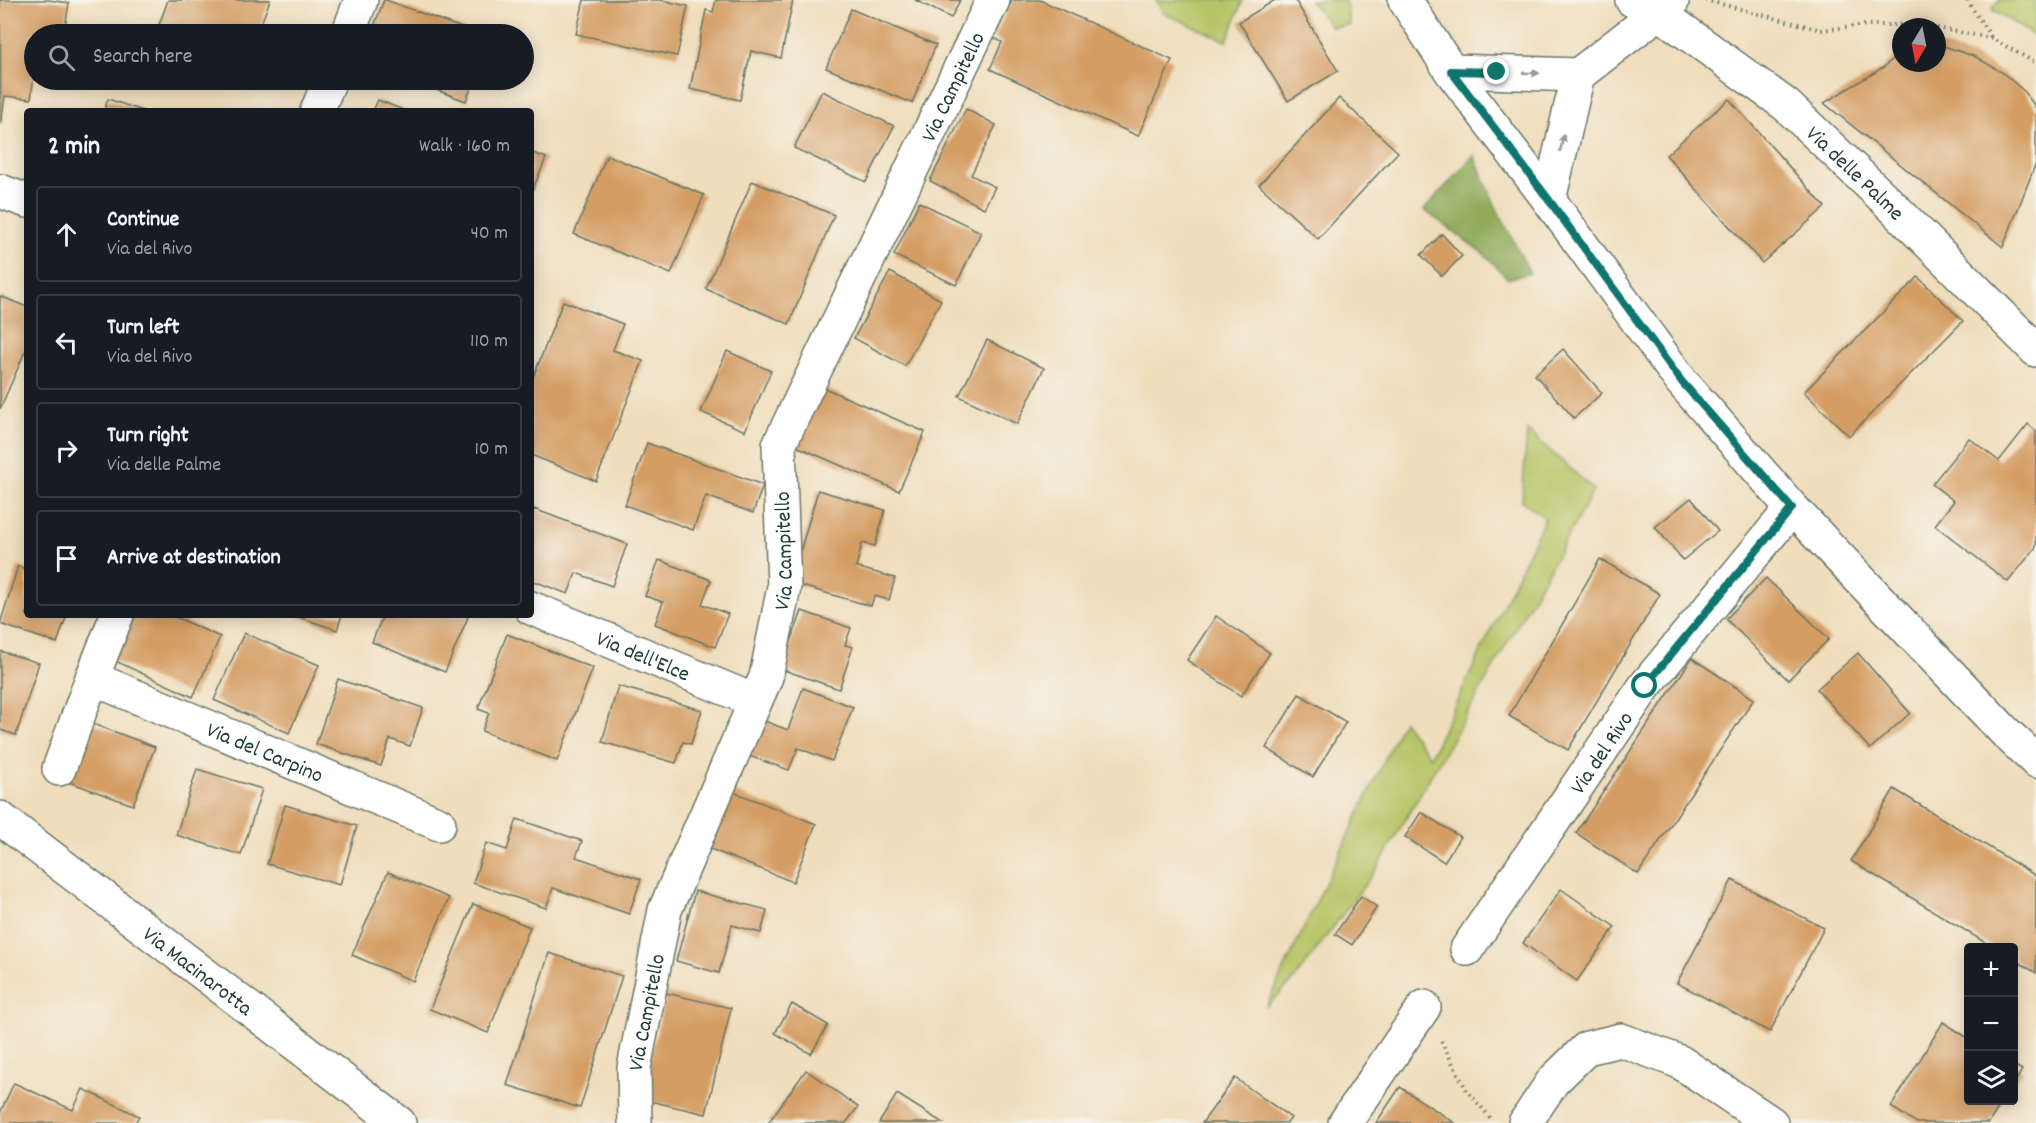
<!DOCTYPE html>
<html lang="en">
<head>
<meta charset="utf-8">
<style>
  body { margin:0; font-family:Dekko,sans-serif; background:#242831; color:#f1f3f6 }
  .controls { position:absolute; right:18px; bottom:18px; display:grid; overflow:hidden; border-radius:6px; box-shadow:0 3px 15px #0003 }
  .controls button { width:54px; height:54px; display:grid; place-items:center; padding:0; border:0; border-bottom:2px solid #363941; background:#171b24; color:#f1f3f6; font:30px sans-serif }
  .compass { position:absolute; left:1892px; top:18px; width:54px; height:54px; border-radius:50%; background:#171b24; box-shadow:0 3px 15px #0003; rotate:190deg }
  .stop { position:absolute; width:18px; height:18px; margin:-14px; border:4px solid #0f766e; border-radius:50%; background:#fff }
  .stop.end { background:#0f766e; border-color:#fff; box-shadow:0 2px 6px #0008 }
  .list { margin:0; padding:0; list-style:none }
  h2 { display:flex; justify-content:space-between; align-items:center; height:78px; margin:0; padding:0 24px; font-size:26px }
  h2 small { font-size:20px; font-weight:400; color:#9ea1a6 }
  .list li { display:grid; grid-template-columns:39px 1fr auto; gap:18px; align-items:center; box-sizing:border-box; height:96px; margin:0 12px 12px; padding:0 12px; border:2px solid #363941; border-radius:6px }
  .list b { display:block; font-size:22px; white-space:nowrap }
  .list p { margin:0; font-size:20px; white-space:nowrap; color:#9ea1a6 }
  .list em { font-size:20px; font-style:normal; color:#9ea1a6 }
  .icon { flex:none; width:33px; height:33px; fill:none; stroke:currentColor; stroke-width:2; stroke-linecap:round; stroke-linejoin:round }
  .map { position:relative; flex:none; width:2036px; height:1123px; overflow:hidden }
  .search { position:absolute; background:#171b24; box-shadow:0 3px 15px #0003; left:24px; top:24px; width:510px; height:66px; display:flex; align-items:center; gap:15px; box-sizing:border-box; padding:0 21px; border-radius:33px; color:#9ea1a6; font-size:22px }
  .panel { position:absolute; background:#171b24; box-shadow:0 3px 15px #0003; left:24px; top:108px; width:510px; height:510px; border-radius:6px }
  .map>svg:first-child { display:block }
  .green { fill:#b7c567; stroke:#6b814e; stroke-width:1.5 }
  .forest { fill:#91aa5c; stroke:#587448; stroke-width:1.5 }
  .building { fill:#d49d64 }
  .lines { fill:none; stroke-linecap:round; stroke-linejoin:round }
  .minor-casing { stroke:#687564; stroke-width:36 }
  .path { stroke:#687564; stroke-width:4; stroke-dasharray:1.5 4.5; stroke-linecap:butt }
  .minor { stroke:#fff; stroke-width:33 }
  .oneway { fill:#8f9e9a }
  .route { stroke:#0f766e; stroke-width:8 }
  .labels { text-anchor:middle; stroke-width:4.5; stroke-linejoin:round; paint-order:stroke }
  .street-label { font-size:22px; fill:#1f3d34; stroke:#f7f3e8 }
</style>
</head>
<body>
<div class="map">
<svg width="2036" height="1123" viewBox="0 0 2036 1123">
  <rect width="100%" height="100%" fill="#f7f3e8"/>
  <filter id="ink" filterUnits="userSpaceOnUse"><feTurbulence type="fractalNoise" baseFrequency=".0167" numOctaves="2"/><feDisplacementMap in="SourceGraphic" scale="12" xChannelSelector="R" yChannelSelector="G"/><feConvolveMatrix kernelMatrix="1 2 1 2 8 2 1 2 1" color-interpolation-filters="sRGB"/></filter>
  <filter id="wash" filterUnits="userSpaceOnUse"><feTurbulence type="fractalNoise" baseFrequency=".008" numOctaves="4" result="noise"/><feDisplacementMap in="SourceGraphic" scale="24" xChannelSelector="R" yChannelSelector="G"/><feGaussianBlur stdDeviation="1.35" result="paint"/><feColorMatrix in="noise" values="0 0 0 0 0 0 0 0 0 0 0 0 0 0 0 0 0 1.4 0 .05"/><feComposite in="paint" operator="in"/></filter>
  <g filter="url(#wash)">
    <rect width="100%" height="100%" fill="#efddbc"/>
    <g class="green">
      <path d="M1156,0H1243L1227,41L1163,13Z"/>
      <path d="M1310,0H1345L1350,25L1331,27Z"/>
      <path d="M1999,0H2036V37L1992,10Z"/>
      <path d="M1527,430L1594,490L1471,707L1376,870L1293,981L1266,1007L1403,721L1430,757L1545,518L1522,501Z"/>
    </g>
    <path class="forest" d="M1474,155L1496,207L1530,273L1508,279L1485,255L1424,210Z"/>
    <g id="blocks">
      <g class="building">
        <path d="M0,0H48L69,3L64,34H34V75L31,99L5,96L1,125Z"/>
        <path d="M168,0H270L257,34H161L156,33Z"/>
        <path d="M384,0H386L478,34H371Z"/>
        <path d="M584,0H661L688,6L677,56L576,34Z"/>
        <path d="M716,0H793L781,58L751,51L740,100L690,89L706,10L713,12Z"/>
        <path d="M915,0H960L951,18Z"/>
        <path d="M1012,0H1040L1172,60L1138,136L990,69L1002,42L994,38Z"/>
        <path d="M1275,0H1295L1338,71L1288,101L1239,22Z"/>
        <path d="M851,9L936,45L912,103L826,68Z"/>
        <path d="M1937,45L1944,46L1976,57L2003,73L2025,92L2036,108V163L2003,247L1824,103L1884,67L1901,51V63H1937Z"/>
        <path d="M409,80H474L466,101Z"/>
        <path d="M822,91L894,126L866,182L794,148Z"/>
        <path d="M1339,98L1398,152L1318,239L1259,185Z"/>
        <path d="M108,99L143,111H104Z"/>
        <path d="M1729,99L1825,207L1762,263L1666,155Z"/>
        <path d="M378,100L406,111H373Z"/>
        <path d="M966,109L996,125L971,175L995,187L984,208L930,181Z"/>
        <path d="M531,152L546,158L531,194Z"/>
        <path d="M607,155L704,195L671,274L574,234Z"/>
        <path d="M752,181L834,215L789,324L706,289Z"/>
        <path d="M919,202L981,232L956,285L894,255Z"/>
        <path d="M1442,234L1462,256L1442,276L1421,255Z"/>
        <path d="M890,272L941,300L905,366L854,338Z"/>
        <path d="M1918,277L1963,321L1849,436L1804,392Z"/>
        <path d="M0,296L27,307V347L0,409Z"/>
        <path d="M563,301L623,324L613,350L643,361L596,481L531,455V383Z"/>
        <path d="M987,340L1044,368L1017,424L959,396Z"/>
        <path d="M1563,349L1602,393L1574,418L1535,375Z"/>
        <path d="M727,351L771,371L745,431L701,412Z"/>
        <path d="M820,386L925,432L899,491L794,445Z"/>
        <path d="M2028,424L2036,431V547L2008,582L1935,525L1954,501L1932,484L1969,438L1999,461Z"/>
        <path d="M647,443L763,485L753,513L706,496L693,530L625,505Z"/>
        <path d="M818,490L885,510L875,546L862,543L856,567L895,578L889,600L874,596L871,606L791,583Z"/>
        <path d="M1691,498L1718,531L1683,560L1655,527Z"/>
        <path d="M534,509L627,544L612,586L576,573L568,594L531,580V518Z"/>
        <path d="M1600,559L1660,594L1568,750L1509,716Z"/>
        <path d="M659,560L711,580L702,604L728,614L715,647L655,624L663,602L645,596Z"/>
        <path d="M18,566L27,570V615H67L57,643L0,624Z"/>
        <path d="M1766,578L1829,639L1788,680L1726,619Z"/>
        <path d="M802,611L851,628L845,645L853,647L839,689L781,669Z"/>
        <path d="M131,615H171L220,637L193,697L111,659Z"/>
        <path d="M293,615H342L337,630Z"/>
        <path d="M383,615H464L468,617L445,672L372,642Z"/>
        <path d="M1216,616L1270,653L1241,696L1187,660Z"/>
        <path d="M244,633L319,665L289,733L214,700Z"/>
        <path d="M507,634L593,668L557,761L482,731L489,713L478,709Z"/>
        <path d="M0,651L39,663L16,735L0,730Z"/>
        <path d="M1858,653L1910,713L1870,749L1817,689Z"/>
        <path d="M1692,658L1754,699L1638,874L1576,833Z"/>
        <path d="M338,679L423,708L410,746L390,739L381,766L316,744Z"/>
        <path d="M618,686L702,710L691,744L683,742L676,763L602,742Z"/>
        <path d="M803,688L853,707L832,761L798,748L789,770L749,756L762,720L788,730Z"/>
        <path d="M1299,694L1346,722L1313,777L1266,748Z"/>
        <path d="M91,723L155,747L133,805L69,782Z"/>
        <path d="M197,769L262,789L241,855L176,835Z"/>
        <path d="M1894,789L2036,876V973L2014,959V948H1994L1851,861Z"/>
        <path d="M731,791L816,824L793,882L708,848Z"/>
        <path d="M285,805L357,826L340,885L267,864Z"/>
        <path d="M1421,812L1460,837L1444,862L1405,837Z"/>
        <path d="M517,819L582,841L576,857L641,879L629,914L553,888L546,908L473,883L486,843L507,850Z"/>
        <path d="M388,872L449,898L413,981L352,955Z"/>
        <path d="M1732,880L1824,928L1770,1032L1677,983Z"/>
        <path d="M1561,889L1615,927L1577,981L1523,943Z"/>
        <path d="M695,891L767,910L761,933L732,925L719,973L676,961Z"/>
        <path d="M1361,896L1377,907L1352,945L1335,934Z"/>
        <path d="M473,904L530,927L488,1033L430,1009Z"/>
        <path d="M549,953L622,976L580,1108L507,1085Z"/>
        <path d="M666,993L731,1008L706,1114L641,1099Z"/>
        <path d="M792,1004L828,1025L811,1054L775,1033Z"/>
        <path d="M1943,1022L1968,1038V1100H2003L1989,1123H1917L1891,1107Z"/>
        <path d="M2014,1065L2022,1070L2014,1084Z"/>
        <path d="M806,1070L858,1107L846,1123H768Z"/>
        <path d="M1235,1078L1291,1118L1287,1123H1202Z"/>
        <path d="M14,1083L73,1110L83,1089L139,1116L135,1123H0V1113Z"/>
        <path d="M1400,1087L1455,1123H1376Z"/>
        <path d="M897,1094L943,1123H879Z"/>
      </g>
    </g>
  </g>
  <g filter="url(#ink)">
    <use href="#blocks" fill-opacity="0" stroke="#687564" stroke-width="1.5"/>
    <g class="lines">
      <defs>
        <g id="minor">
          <path d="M1405,0L1451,71L1549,200L1682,382L1792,508L2006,733L2036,761"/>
          <path id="s1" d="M1632,0L1658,12L1786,105L1890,204L2036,350"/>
          <path d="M348,34L361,0"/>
          <path d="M1451,71L1578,75"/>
          <path d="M317,111L330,80"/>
          <path d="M0,191L27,201"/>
          <path d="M1549,200L1578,75L1672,2"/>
          <path id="s2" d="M531,608L755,701"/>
          <path id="s3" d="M117,615L92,678L439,824"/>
          <path d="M59,769L92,678"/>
          <path id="s4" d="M0,818L399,1123"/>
          <path id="s5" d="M1467,949L1645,686L1792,508"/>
          <path id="s6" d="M635,1123L634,1068L665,910L766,677L784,587L779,445L993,0"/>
          <path d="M1345,1123L1424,1007"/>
          <path d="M1525,1123L1553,1081L1587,1048L1621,1040L1680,1062L1771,1123"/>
        </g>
      </defs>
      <use href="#minor" class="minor-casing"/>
      <g class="path">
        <path d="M1705,0L1821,30L1866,25H1918L1929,27"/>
        <path d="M1967,0L1991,37"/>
        <path d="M1937,28L1991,38L2036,63"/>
        <path d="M1441,1041L1466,1089L1492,1120"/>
      </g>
      <use href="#minor" class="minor"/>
    </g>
    <defs><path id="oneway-solid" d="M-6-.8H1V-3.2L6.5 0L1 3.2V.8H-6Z" transform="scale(1.5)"/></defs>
    <g class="oneway">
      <use href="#oneway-solid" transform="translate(1531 73) rotate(1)"/>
      <use href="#oneway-solid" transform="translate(1562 143) rotate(-77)"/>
    </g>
  </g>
  <g class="lines" filter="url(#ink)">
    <path class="route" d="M1497,72L1451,71L1549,200L1682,382L1792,508L1645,686"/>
  </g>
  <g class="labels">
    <g class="street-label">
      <text dy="8" stroke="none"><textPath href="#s6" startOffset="1102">Via Campitello</textPath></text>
      <text dy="8" stroke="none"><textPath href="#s1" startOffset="284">Via delle Palme</textPath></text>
      <text dy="8" stroke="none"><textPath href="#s6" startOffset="598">Via Campitello</textPath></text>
      <text dy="8" stroke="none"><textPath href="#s2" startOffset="122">Via dell'Elce</textPath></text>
      <text dy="8" stroke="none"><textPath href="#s3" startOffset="256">Via del Carpino</textPath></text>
      <text dy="8" stroke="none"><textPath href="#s5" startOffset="238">Via del Rivo</textPath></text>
      <text dy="8" stroke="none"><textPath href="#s4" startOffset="250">Via Macinarotta</textPath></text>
      <text dy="8" stroke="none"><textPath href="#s6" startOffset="112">Via Campitello</textPath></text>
    </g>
  </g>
</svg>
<div class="controls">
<button>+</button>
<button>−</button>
<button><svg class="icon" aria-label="layers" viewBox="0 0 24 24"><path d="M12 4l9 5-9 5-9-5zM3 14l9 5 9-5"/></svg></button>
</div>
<svg class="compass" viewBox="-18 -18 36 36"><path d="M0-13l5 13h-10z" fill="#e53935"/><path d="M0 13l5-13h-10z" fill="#9ea1a6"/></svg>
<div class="stop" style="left:1645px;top:686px"></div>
<div class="stop end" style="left:1497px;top:72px"></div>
<div class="search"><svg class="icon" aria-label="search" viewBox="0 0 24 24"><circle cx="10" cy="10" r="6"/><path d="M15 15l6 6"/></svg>Search here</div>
<section class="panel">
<h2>2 min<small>Walk · 160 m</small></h2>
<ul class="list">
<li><svg class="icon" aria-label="ahead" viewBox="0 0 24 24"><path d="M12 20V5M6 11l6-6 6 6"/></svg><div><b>Continue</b><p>Via del Rivo</p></div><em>40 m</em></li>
<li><svg class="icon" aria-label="left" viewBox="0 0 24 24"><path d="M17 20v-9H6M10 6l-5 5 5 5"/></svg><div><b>Turn left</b><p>Via del Rivo</p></div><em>110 m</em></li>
<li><svg class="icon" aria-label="right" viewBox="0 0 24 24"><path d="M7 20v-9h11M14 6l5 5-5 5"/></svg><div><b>Turn right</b><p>Via delle Palme</p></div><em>10 m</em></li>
<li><svg class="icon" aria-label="arrive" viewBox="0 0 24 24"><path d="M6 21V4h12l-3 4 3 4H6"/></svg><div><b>Arrive at destination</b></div></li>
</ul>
</section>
</div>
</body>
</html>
